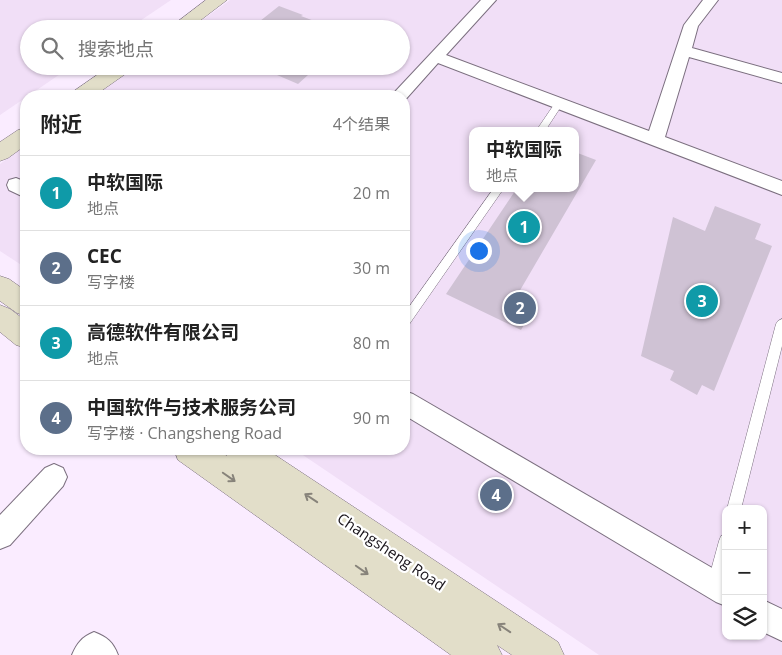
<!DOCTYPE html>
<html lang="zh">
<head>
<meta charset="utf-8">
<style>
  body { margin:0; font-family:"Open Sans","Noto Sans SC",sans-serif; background:#f2f2f2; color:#222 }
  .controls { position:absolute; right:15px; bottom:15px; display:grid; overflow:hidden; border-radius:10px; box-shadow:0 1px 4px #0004 }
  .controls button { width:45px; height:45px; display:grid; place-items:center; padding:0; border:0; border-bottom:1px solid #e0e0e0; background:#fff; color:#222; font:25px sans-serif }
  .you { position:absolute; left:478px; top:250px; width:18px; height:18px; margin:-12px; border:4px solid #fff; border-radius:50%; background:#1a73e8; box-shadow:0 0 0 8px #1a73e833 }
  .badge { display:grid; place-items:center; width:32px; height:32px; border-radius:50%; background:#db2777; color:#fff; font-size:16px; font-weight:700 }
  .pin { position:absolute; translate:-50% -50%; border:2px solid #fff; box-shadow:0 1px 5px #0006 }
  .popup { position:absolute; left:469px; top:127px; width:110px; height:65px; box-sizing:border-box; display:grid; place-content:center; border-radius:10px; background:#fff; filter:drop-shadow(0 1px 4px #0005); font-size:16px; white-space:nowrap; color:#767676 }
  .popup b { font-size:19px; color:#222 }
  .popup::after { content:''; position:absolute; left:50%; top:100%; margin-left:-10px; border:10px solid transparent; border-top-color:#fff }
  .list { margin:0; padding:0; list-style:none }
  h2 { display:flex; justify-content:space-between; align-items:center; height:65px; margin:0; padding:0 20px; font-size:21px }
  h2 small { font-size:16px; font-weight:400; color:#767676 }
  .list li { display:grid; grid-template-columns:32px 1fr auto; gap:15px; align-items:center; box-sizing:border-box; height:75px; padding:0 20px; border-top:1px solid #e0e0e0 }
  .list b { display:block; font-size:19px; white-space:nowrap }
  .list p { margin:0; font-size:16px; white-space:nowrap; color:#767676 }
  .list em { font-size:16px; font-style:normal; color:#767676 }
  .icon { flex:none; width:28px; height:28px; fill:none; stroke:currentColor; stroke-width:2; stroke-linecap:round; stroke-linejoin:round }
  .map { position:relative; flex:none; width:782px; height:655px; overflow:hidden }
  .search { position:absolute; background:#fff; box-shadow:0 1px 4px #0004; left:20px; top:20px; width:390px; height:55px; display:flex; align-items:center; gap:12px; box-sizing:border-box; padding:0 18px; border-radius:28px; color:#767676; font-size:19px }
  .panel { position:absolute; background:#fff; box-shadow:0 1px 4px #0004; left:20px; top:90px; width:390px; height:365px; border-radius:20px }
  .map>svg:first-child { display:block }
  .built { fill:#f1dff7; fill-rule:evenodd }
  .building { fill:#cfc2d4 }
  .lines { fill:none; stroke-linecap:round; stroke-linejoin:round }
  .lane-casing { stroke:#7b6f7f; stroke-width:1 }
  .street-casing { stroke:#7b6f7f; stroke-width:2 }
  .secondary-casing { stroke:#7b6f7f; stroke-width:1 }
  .lane { fill:#fff; fill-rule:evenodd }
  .street { fill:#fff; fill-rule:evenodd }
  .secondary { fill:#e2dec9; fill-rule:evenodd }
  .oneway { stroke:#87837a }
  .labels { text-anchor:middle; stroke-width:4.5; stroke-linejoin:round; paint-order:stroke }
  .near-street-label { font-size:15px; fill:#18131a; stroke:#fff }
</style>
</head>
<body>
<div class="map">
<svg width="782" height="655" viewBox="0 0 782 655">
  <rect width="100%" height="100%" fill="#faecff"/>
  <g class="built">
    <path d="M0,0H171L128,29H29V66H72L0,115Z"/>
    <path d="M230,0H782V655H599L294,449H404V96H95L137,66H401V29H190ZM473,131H575V188H473ZM726,509H763V636H726Z"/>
    <path d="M26,145V268L0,251V164Z"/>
  </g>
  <g class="building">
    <path d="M279,6L303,15L301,16L330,27L329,29H250Z"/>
    <path d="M256,66H318L298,84Z"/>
    <path d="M575,152L596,160L515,299L534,308L521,330L446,294L517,188H575Z"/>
    <path d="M715,206L761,224L755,239L772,246L714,391L702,385L697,395L670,380L674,371L641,356L673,217L705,231Z"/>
  </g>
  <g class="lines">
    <defs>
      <g id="lane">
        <path d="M558,102L562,105L545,131H536L555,103Z"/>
        <path d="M494,188H504L408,326L404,328V314Z"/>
        <path d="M782,319V346L741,509H727L776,324L778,321Z"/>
        <path d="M726,534V568L719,590L714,592L709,590L707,585L719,541L721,536Z"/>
      </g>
      <g id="street">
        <path d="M481,0H496L446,55L649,131L684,25L703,0H718L698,26L692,48L782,73V83L689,57L665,137L782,181V195L438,63L405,100L404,96H391Z"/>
        <path d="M16,178L26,182V198L9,190L7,185L9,180Z"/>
        <path d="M404,391L413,394L726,576V606L716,602L404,415Z"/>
        <path d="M54,464L63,468L67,477L63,486L10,545L0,549V515L45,468Z"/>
        <path d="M763,600L782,609V641L763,632Z"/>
        <path d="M94,632C107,637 113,642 118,655H72C77,643 82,637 94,632Z"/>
      </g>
      <g id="secondary">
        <path d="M206,0H227L189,29H168Z"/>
        <path d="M110,66H134L131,70L94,96H71L74,91Z"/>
        <path d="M26,128V145L8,158L0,161V142L18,130Z"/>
        <path d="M0,276L9,279L26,291V316L17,313L0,301Z"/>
        <path d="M0,305L10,309L26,321V348L16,345L0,332Z"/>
        <path d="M174,449H215L227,456L224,449H266L558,642L564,655H512L497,645L502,655H451L178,460Z"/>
      </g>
    </defs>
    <use href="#lane" class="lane-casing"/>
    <use href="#street" class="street-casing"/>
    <use href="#secondary" class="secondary-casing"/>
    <use href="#lane" class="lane"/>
    <use href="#street" class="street"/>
    <use href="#secondary" class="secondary"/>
  </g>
  <defs><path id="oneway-shaft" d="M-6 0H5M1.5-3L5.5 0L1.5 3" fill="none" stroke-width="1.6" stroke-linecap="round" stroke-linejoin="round" transform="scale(1.25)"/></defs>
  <g class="oneway">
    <use href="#oneway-shaft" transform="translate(229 477) rotate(35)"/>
    <use href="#oneway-shaft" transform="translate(311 498) rotate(-146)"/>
    <use href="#oneway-shaft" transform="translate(362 570) rotate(35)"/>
    <use href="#oneway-shaft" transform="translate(504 628) rotate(-146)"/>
  </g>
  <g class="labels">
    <g class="near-street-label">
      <text transform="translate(391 552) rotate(34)" y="5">Changsheng Road</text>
    </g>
  </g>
</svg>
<div class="controls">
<button>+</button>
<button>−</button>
<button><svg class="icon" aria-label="layers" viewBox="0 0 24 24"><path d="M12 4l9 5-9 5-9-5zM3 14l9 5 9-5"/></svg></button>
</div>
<div class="you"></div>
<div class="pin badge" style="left:524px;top:227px;background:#0f9aa8">1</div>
<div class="popup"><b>中软国际</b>地点</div>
<div class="pin badge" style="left:520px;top:308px;background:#5c6f8a">2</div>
<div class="pin badge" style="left:702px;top:301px;background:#0f9aa8">3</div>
<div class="pin badge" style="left:496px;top:495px;background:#5c6f8a">4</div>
<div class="search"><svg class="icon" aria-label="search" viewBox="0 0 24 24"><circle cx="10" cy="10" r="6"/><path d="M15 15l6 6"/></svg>搜索地点</div>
<section class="panel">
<h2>附近<small>4个结果</small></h2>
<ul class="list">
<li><span class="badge" style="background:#0f9aa8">1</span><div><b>中软国际</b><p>地点</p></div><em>20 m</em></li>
<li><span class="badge" style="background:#5c6f8a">2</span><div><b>CEC</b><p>写字楼</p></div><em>30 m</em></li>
<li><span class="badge" style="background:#0f9aa8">3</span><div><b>高德软件有限公司</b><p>地点</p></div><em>80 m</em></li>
<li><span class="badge" style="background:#5c6f8a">4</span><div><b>中国软件与技术服务公司</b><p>写字楼 · Changsheng Road</p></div><em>90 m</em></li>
</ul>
</section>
</div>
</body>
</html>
